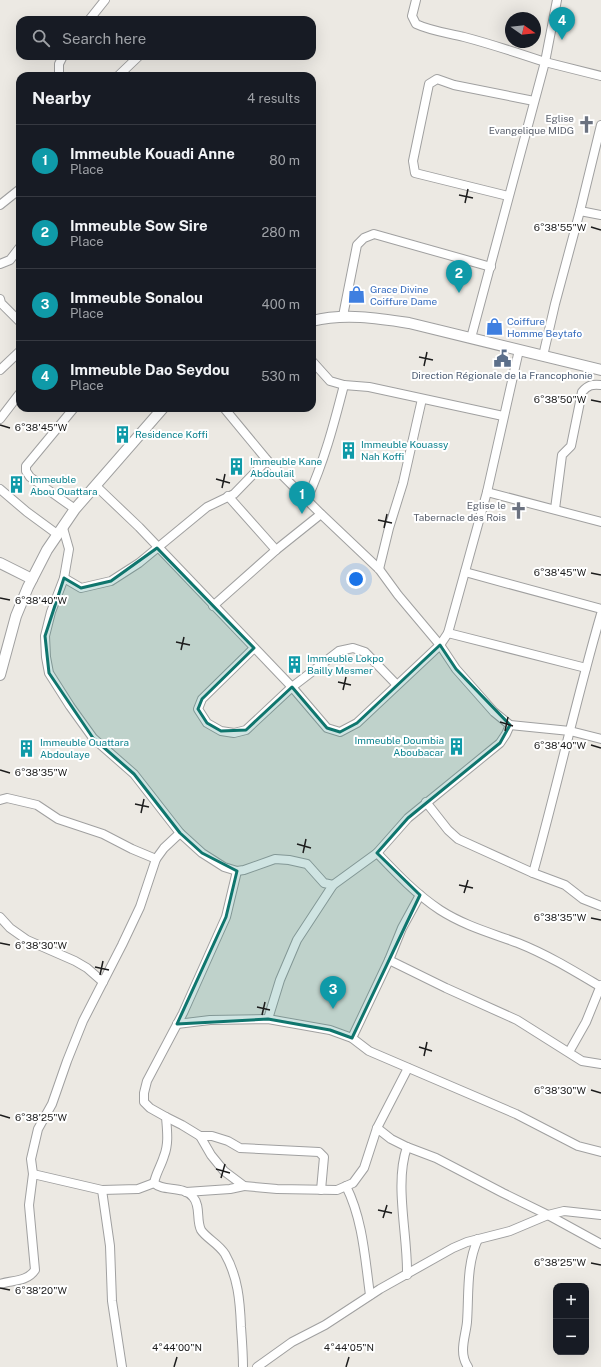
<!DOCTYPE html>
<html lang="en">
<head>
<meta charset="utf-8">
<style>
  body { margin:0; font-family:"Public Sans",sans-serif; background:#20242c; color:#f1f3f6 }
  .controls { position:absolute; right:12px; bottom:12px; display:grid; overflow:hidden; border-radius:8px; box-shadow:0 4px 16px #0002 }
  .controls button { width:36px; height:36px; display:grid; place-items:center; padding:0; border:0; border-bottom:1px solid #363941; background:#171b24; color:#f1f3f6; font:20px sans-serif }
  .compass { position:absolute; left:505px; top:12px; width:36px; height:36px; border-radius:50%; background:#171b24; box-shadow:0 4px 16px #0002; rotate:104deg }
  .you { position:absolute; left:356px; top:579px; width:14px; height:14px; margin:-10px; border:3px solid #fff; border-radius:50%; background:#1a73e8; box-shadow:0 0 0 6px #1a73e833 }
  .badge { display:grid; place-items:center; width:26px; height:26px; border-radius:50%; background:#d68f90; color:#fff; font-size:13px; font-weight:700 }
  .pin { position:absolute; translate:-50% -33px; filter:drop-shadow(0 1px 2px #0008) }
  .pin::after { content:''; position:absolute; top:21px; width:14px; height:12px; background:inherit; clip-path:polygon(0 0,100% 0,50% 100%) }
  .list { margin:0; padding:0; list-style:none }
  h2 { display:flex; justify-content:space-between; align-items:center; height:52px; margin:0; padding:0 16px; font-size:17px }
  h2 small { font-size:13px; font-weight:400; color:#9ea1a6 }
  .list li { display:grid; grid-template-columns:26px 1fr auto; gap:12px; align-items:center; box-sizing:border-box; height:72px; padding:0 16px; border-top:1px solid #363941 }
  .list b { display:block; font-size:15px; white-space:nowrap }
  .list p { margin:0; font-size:13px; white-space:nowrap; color:#9ea1a6 }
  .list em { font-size:13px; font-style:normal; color:#9ea1a6 }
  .icon { flex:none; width:22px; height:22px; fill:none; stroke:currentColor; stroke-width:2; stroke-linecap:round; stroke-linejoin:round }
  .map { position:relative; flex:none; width:601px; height:1367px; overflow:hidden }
  .search { position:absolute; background:#171b24; box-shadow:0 4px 16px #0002; left:16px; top:16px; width:300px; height:44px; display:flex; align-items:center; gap:10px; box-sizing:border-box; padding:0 14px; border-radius:12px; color:#9ea1a6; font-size:15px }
  .panel { position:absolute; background:#171b24; box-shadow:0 4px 16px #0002; left:16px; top:72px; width:300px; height:340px; border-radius:12px }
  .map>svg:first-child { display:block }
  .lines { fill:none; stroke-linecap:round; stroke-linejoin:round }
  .minor-casing { stroke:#a0a0a0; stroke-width:10 }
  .tertiary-casing { stroke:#a0a0a0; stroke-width:12 }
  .minor { stroke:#fff; stroke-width:8 }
  .tertiary { stroke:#fff; stroke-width:10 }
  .marked { fill:#0f766e; fill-opacity:0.2; stroke:#0f766e; stroke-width:3; stroke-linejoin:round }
  .ticks { fill:none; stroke:#1c1c1c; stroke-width:1.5 }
  .labels { text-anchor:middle; stroke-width:4; stroke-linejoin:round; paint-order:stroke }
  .worship-label { font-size:10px; fill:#5b616d; stroke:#fff; text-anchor:end }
  .shop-label { font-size:10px; fill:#366cbe; stroke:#fff; text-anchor:start }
  .service-label { font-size:10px; fill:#4e5e75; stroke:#fff }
  .culture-label { font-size:10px; fill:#0d838f; stroke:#fff; text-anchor:start }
  .ticks-label { font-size:10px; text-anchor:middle; fill:#1c1c1c; stroke:#fff; stroke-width:4; stroke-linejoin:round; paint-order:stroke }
</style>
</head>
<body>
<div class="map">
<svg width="601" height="1367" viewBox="0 0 601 1367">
  <rect width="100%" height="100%" fill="#ece9e3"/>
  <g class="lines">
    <defs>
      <g id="minor">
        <path d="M416,0L412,16L416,24C431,31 448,33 464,37C491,44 518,53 545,62L471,338"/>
        <path d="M557,0L545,62L601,76"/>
        <path d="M89,20L105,0"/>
        <path d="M59,76V64L63,56"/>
        <path d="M118,76L139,56"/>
        <path d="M508,196L415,173L413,161L429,84L437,79L454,85L534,101"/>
        <path d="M0,205L20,189"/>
        <path d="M580,211L601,215"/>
        <path d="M0,264L10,260L20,247"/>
        <path d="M0,299L1,303L20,322"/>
        <path d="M343,316L357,245L364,238L374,234L491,267"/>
        <path d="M543,356L555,304L580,211L601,125"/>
        <path d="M312,361L330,381L344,385L369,387L503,416"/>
        <path d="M0,370L20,351"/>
        <path d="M74,408L26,466V471L30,477L75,509"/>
        <path d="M224,408L267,460L321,514L379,569L398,595L440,645L456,669L494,712L510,725L570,731L601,739"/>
        <path d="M0,419L20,393"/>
        <path d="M96,486L139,527L292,687L327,728L340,732L357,723L440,645L448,633L487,492L519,350"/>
        <path d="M0,489L27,512L57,534"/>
        <path d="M487,492L601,522"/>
        <path d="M228,496L276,550"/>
        <path d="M307,499C324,462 334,424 344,385"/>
        <path d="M555,509L562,455L571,446L582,392C588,385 592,384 601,385"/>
        <path d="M63,528L69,549L64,578L51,612L45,636L46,657L49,673L70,706L93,738L134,774L180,833L202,853L224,867L237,871L244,870L275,859L289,860L307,864L324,883L333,885"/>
        <path d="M379,569L389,528L403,483L422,399"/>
        <path d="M465,572L601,609"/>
        <path d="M64,578L81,588L111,581L139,563L207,507L234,494L267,460"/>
        <path d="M213,606L276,550L321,514"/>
        <path d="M448,633L586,668"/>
        <path d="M254,648L202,699L198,709L207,723L221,731L234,733L246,730L292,687L339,651L353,648L365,652L397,685"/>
        <path d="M0,800L7,798L37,805L58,819L103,834L132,849L156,859"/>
        <path d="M426,802L448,830L458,839L533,873L565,885L583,899L601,906"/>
        <path d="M377,853C397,874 416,894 440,910C465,926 491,933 518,943C548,955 574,971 601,987"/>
        <path d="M533,873C557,787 576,700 601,614"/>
        <path d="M0,917L10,928L27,940L75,961L87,968L103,982"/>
        <path d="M389,960L446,988L517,1020L582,1061L601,1064"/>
        <path d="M268,1019L280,980L297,940L333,885L377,853L408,818L500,743L506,734L510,725"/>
        <path d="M177,1024L210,1020L268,1019L330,1030L352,1038L369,1051L516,1114L578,1146L601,1152"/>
        <path d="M352,1038L389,960L402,928L420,895"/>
        <path d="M569,1052L586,1022L601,985"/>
        <path d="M166,1117L182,1125L200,1136L211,1155L224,1171L244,1186L277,1189L337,1190L353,1183L364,1168L377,1128L408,1068"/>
        <path d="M377,1128L391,1139L407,1147L436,1158L503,1193L548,1215L601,1244"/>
        <path d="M200,1136H212L228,1141L240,1148L319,1152L324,1157L321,1190"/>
        <path d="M407,1147C394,1184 408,1235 407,1275"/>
        <path d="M33,1174L102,1190L138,1189L154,1183"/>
        <path d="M154,1183C156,1173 161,1166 164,1156C169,1144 167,1130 166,1117L150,1108L144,1102V1093L147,1081L183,1013L226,917L237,871"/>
        <path d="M154,1183C163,1192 183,1185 193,1197C201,1206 196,1220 201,1230C206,1238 219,1244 225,1254C238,1277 240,1301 241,1327C242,1341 243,1354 243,1367"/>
        <path d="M346,1186C363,1220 365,1259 370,1295"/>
        <path d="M102,1190L110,1246L112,1301L122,1367"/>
        <path d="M186,1192L230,1189L244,1186"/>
        <path d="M0,1284C12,1280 27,1282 35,1270L29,1205L33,1174L31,1159L38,1129L52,1104L67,1061L83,1021L122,945L140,907L156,859L164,848L180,833"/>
        <path d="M257,1367L292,1342L325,1325L380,1289L453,1248L467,1242L510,1231L548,1215L564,1211L601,1215"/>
        <path d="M468,1367C464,1361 463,1357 463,1350C463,1340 466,1332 467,1322C469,1295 466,1265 478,1239"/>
      </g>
      <g id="tertiary">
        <path d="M312,321C344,313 377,318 409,323L601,370"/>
        <path d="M0,563L32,579"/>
        <path d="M0,675L16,616L28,587L47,550L75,509L163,408"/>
      </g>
    </defs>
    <use href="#minor" class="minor-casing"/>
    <use href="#tertiary" class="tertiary-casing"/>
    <use href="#minor" class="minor"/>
    <use href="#tertiary" class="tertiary"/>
  </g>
  <path class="marked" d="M157,548L254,648L202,699L198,709L207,723L221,731L246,730L292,687L327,728L340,732L357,723L440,645L456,669L510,725L500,743L408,818L377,853L420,895L352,1038L330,1030L268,1019L177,1024L226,917L237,871L202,853L180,833L134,774L93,738L49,673L45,636L64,578L81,588L111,581Z"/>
  <path class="ticks" d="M459,195L473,198M465,203L468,189M591,227L601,230M419,357L433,360M424,366L427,352M591,400L601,402M0,425L10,428M216,479L230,483M222,488L225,474M378,520L392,523M384,528L387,514M591,573L601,575M0,598L10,600M176,642L190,645M181,650L184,637M338,682L351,685M343,690L346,677M500,722L513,726M505,731L508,717M591,745L601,748M0,770L10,773M135,804L149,807M141,813L144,799M297,844L311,848M303,853L306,839M459,885L473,888M464,893L468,880M591,918L601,920M0,943L10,945M95,967L109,970M100,975L103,961M257,1007L270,1010M262,1015L265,1002M419,1047L432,1051M424,1056L427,1042M591,1090L601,1093M0,1115L10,1118M216,1169L230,1173M221,1178L225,1164M378,1210L392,1213M383,1218L387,1205M591,1263L601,1265M0,1288L10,1290M174,1367L177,1357M346,1367L349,1357"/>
  <defs>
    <symbol id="church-bare" viewBox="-9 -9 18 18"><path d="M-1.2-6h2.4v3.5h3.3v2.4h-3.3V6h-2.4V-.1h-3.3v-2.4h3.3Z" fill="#6b7280" stroke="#fff" stroke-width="2.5" paint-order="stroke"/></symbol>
    <symbol id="shop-bare" viewBox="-9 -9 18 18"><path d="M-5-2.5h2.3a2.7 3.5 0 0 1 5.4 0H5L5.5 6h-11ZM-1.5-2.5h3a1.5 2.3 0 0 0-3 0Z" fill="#3f7fe0" stroke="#fff" stroke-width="2.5" paint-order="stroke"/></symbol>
    <symbol id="civic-bare" viewBox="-9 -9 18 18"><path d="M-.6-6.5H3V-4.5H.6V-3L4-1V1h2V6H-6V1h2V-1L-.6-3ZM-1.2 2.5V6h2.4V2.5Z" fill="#5c6f8a" stroke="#fff" stroke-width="2.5" paint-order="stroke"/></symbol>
    <symbol id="building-bare" viewBox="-9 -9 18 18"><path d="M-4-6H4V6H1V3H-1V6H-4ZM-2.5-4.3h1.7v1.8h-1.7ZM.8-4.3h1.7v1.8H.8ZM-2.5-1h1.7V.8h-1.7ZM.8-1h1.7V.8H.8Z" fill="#0f9aa8" stroke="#fff" stroke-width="2.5" paint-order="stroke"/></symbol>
  </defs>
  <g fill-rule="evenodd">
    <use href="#church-bare" x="574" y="112" width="25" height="25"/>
    <use href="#shop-bare" x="344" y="282" width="25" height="25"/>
    <use href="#shop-bare" x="482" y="314" width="25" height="25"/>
    <use href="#civic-bare" x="490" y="346" width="25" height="25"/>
    <use href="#building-bare" x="110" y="422" width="25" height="25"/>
    <use href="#building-bare" x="336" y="438" width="25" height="25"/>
    <use href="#building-bare" x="224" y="454" width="25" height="25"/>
    <use href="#building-bare" x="4" y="472" width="25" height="25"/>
    <use href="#church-bare" x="506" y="498" width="25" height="25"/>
    <use href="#building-bare" x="282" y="652" width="25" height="25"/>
    <use href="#building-bare" x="444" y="734" width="25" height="25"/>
    <use href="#building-bare" x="14" y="736" width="25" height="25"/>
  </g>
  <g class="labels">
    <g class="worship-label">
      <text x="574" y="122">Eglise<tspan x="574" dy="12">Evangelique MIDG</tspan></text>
      <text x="506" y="509">Eglise le<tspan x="506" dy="12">Tabernacle des Rois</tspan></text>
    </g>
    <g class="shop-label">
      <text x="370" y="293">Grace Divine<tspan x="370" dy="12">Coiffure Dame</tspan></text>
      <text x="507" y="325">Coiffure<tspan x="507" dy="12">Homme Beytafo</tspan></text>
    </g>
    <g class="service-label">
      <text x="502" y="379">Direction Régionale de la Francophonie</text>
    </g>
    <g class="culture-label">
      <text x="135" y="438">Residence Koffi</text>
      <text x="361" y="448">Immeuble Kouassy<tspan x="361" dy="12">Nah Koffi</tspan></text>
      <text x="250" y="465">Immeuble Kane<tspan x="250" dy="12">Abdoulail</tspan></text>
      <text x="30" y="483">Immeuble<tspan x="30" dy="12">Abou Ouattara</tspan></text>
      <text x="307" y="662">Immeuble Lokpo<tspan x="307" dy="12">Bailly Mesmer</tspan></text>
      <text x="444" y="744" text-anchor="end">Immeuble Doumbia<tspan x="444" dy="12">Aboubacar</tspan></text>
      <text x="40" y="746">Immeuble Ouattara<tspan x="40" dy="12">Abdoulaye</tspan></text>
    </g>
  </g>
  <g class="ticks-label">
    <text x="560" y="231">6°38'55"W</text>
    <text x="560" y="403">6°38'50"W</text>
    <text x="41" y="431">6°38'45"W</text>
    <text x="560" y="576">6°38'45"W</text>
    <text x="41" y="604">6°38'40"W</text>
    <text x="560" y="749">6°38'40"W</text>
    <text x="41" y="776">6°38'35"W</text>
    <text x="560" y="921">6°38'35"W</text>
    <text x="41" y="949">6°38'30"W</text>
    <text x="560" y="1094">6°38'30"W</text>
    <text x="41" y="1121">6°38'25"W</text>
    <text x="560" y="1266">6°38'25"W</text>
    <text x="41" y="1294">6°38'20"W</text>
    <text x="177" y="1351">4°44'00"N</text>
    <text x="349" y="1351">4°44'05"N</text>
  </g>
</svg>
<div class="controls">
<button>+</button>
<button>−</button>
</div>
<svg class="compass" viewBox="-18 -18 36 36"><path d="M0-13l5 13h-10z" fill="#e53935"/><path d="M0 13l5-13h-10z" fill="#9ea1a6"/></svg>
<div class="you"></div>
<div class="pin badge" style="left:302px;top:514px;background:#0f9aa8">1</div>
<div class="pin badge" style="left:459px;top:293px;background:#0f9aa8">2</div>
<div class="pin badge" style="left:333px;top:1009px;background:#0f9aa8">3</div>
<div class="pin badge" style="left:562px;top:40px;background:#0f9aa8">4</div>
<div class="search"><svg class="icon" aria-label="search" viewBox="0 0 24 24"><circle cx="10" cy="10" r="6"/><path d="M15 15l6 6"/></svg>Search here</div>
<section class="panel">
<h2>Nearby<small>4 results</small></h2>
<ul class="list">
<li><span class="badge" style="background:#0f9aa8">1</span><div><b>Immeuble Kouadi Anne</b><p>Place</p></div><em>80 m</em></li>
<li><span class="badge" style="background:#0f9aa8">2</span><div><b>Immeuble Sow Sire</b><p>Place</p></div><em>280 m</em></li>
<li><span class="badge" style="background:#0f9aa8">3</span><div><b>Immeuble Sonalou</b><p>Place</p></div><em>400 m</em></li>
<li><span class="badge" style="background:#0f9aa8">4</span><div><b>Immeuble Dao Seydou</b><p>Place</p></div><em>530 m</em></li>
</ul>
</section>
</div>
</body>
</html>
